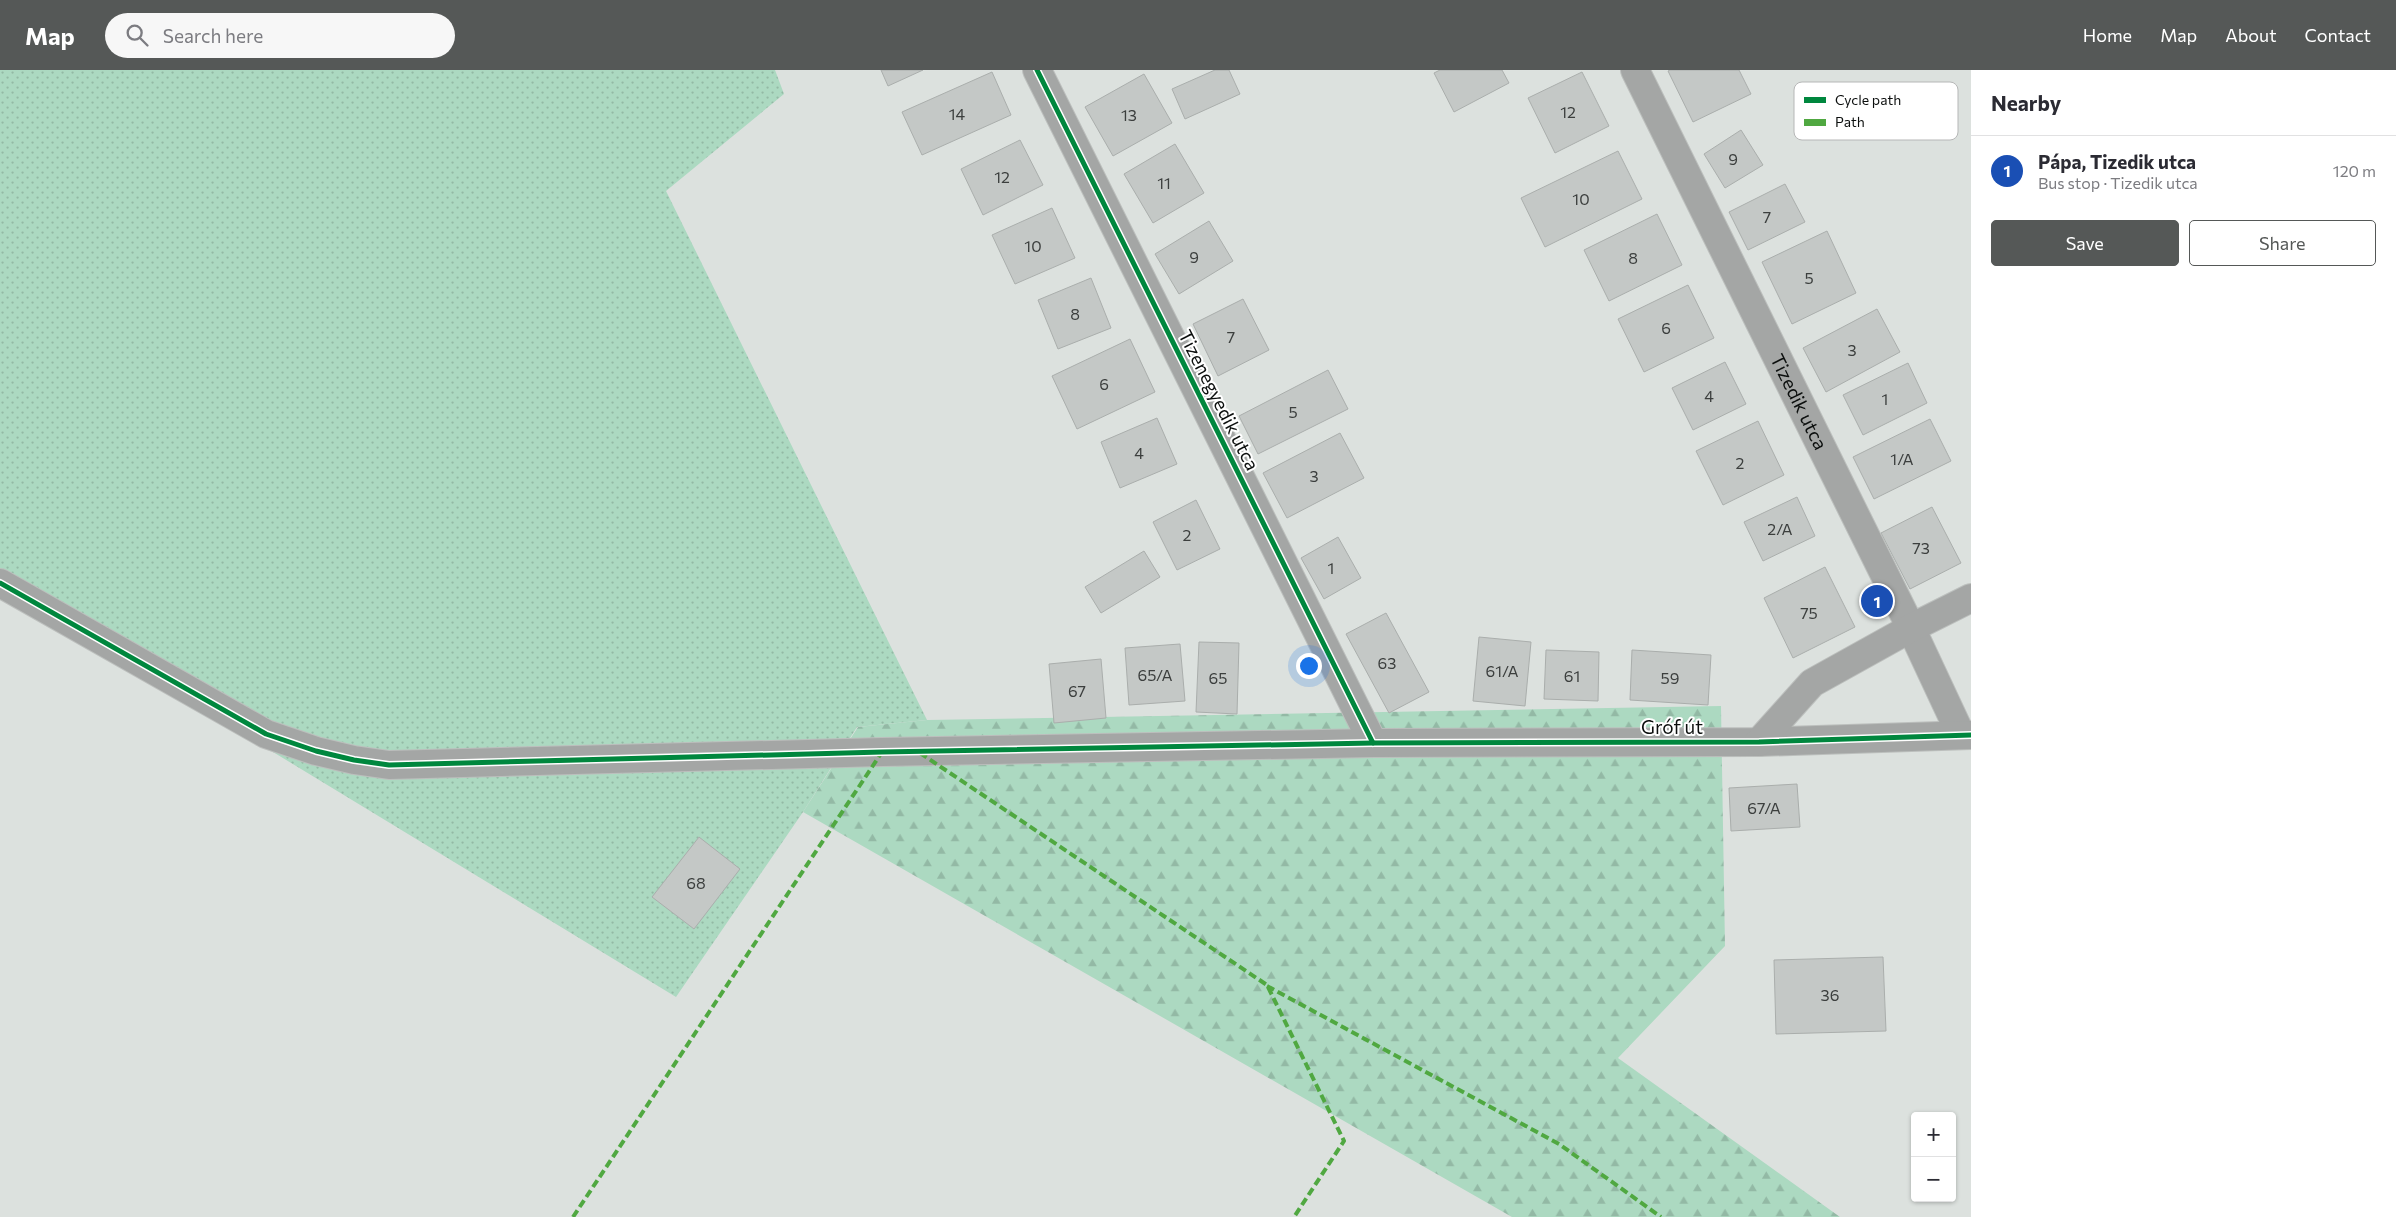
<!DOCTYPE html>
<html lang="en">
<head>
<meta charset="utf-8">
<style>
  body { margin:0; font-family:Commissioner,sans-serif; background:#f7f7f7; color:#2b2b33 }
  .controls { position:absolute; right:15px; bottom:15px; display:grid; overflow:hidden; border-radius:5px; box-shadow:0 1px 4px #0004 }
  .controls button { width:45px; height:45px; display:grid; place-items:center; padding:0; border:0; border-bottom:1px solid #e1e1e2; background:#fff; color:#2b2b33; font:25px sans-serif }
  .you { position:absolute; left:1308px; top:595px; width:18px; height:18px; margin:-12px; border:4px solid #fff; border-radius:50%; background:#1a73e8; box-shadow:0 0 0 8px #1a73e833 }
  .badge { display:grid; place-items:center; width:32px; height:32px; border-radius:50%; background:#555857; color:#fff; font-size:16px; font-weight:700 }
  .pin { position:absolute; translate:-50% -50%; border:2px solid #fff; box-shadow:0 1px 5px #0006 }
  .list { margin:0; padding:0; list-style:none }
  h2 { display:flex; justify-content:space-between; align-items:center; height:65px; margin:0; padding:0 20px; font-size:21px }
  h2 small { font-size:16px; font-weight:400; color:#7c7c81 }
  .list li { display:grid; grid-template-columns:32px 1fr auto; gap:15px; align-items:center; box-sizing:border-box; height:70px; padding:0 20px; border-top:1px solid #e1e1e2 }
  .list b { display:block; font-size:19px; white-space:nowrap }
  .list p { margin:0; font-size:16px; white-space:nowrap; color:#7c7c81 }
  .list em { font-size:16px; font-style:normal; color:#7c7c81 }
  .actions { display:flex; gap:10px; padding:15px 20px }
  .actions a { flex:1; padding:11px 0; border:1px solid #555857; border-radius:5px; text-align:center; font-size:18px; color:#555857 }
  .actions .main { background:#555857; color:#fff }
  .icon { flex:none; width:28px; height:28px; fill:none; stroke:currentColor; stroke-width:2; stroke-linecap:round; stroke-linejoin:round }
  .map { position:relative; flex:none; width:1971px; height:1147px; overflow:hidden }
  header { display:flex; align-items:center; gap:30px; box-sizing:border-box; height:70px; padding:0 25px; background:#555857; color:#fff }
  header strong { font-size:24px }
  nav { display:flex; gap:28px; margin-inline-start:auto; font-size:18px }
  .search { width:350px; height:45px; background:#f7f7f7; display:flex; align-items:center; gap:12px; box-sizing:border-box; padding:0 18px; border-radius:28px; color:#7c7c81; font-size:19px }
  main { display:flex }
  aside { flex:1; background:#fff }
  .map>svg:first-child { display:block }
  .grass { fill:url(#grass-dots) }
  .forest { fill:url(#forest-firs) }
  .building { fill:#c4c8c6; stroke:#aaaeac }
  .lines { fill:none; stroke-linecap:round; stroke-linejoin:round }
  .minor-casing { stroke:#bcbfbd; stroke-width:30 }
  .minor { stroke:#a4a6a5; stroke-width:28 }
  .quiet { stroke:#50a841; stroke-width:4; stroke-dasharray:8 4; stroke-linecap:butt }
  .cycleway-casing { stroke:#fff; stroke-width:8 }
  .cycleway { stroke:#00873e; stroke-width:5 }
  .labels { text-anchor:middle; stroke-width:4; stroke-linejoin:round; paint-order:stroke }
  .number-label { font-size:16px; fill:#3c3f3e }
  .street-label { font-size:19px; fill:#0c0f0e; stroke:#fff }
  .key { fill:#fff; stroke:#b6b7b7; stroke-width:1 }
  .key-label { font-size:14px; fill:#0c0f0e }
</style>
</head>
<body>
<header>
<strong>Map</strong>
<div class="search"><svg class="icon" aria-label="search" viewBox="0 0 24 24"><circle cx="10" cy="10" r="6"/><path d="M15 15l6 6"/></svg>Search here</div>
<nav><a>Home</a><a>Map</a><a>About</a><a>Contact</a></nav>
</header>
<main>
<div class="map">
<svg width="1971" height="1147" viewBox="0 0 1971 1147">
  <defs>
    <pattern id="grass-dots" width="8" height="8" patternUnits="userSpaceOnUse" patternTransform="scale(1.25)"><rect width="8" height="8" fill="#acd9c1"/><path d="M2 2h.1M6 6h.1" fill="none" stroke="#93b9a5" stroke-width="1.8" stroke-linecap="round"/></pattern>
    <pattern id="forest-firs" width="22" height="20" patternUnits="userSpaceOnUse" patternTransform="scale(1.25)"><rect width="22" height="20" fill="#acd9c1"/><path d="M5 1l3.5 6h-7zM16 11l3.5 6h-7z" fill="#93b9a5"/></pattern>
  </defs>
  <rect width="100%" height="100%" fill="#dce1de"/>
  <path class="grass" d="M0,0H775L784,24L666,121L927,650L857,657L803,742L676,927L0,516Z"/>
  <path class="forest" d="M1721,636L1725,876L1618,988L1840,1147H1512L803,742L858,657L927,650Z"/>
  <g class="building">
    <path d="M881,0H923L888,16Z"/>
    <path d="M1215,0H1229L1240,24L1185,49L1172,19Z"/>
    <path d="M1440,0H1502L1509,13L1454,42L1434,3Z"/>
    <path d="M1670,0H1739L1751,24L1693,52L1668,1Z"/>
    <path d="M992,2L1011,45L922,85L902,42Z"/>
    <path d="M1582,2L1609,56L1555,83L1528,28Z"/>
    <path d="M1144,4L1172,53L1113,86L1085,37Z"/>
    <path d="M1741,60L1763,95L1725,118L1704,84Z"/>
    <path d="M1020,70L1043,115L983,145L961,99Z"/>
    <path d="M1175,74L1204,123L1153,153L1124,104Z"/>
    <path d="M1618,81L1642,129L1545,177L1521,128Z"/>
    <path d="M1785,114L1805,152L1748,180L1729,142Z"/>
    <path d="M1052,138L1075,188L1015,214L992,165Z"/>
    <path d="M1657,144L1682,195L1609,231L1584,180Z"/>
    <path d="M1209,151L1233,191L1179,224L1155,184Z"/>
    <path d="M1827,161L1856,223L1792,254L1762,192Z"/>
    <path d="M1091,208L1111,258L1058,279L1038,230Z"/>
    <path d="M1688,215L1714,268L1644,302L1618,249Z"/>
    <path d="M1243,229L1269,280L1218,306L1193,254Z"/>
    <path d="M1877,239L1900,282L1826,322L1803,278Z"/>
    <path d="M1130,269L1155,322L1077,359L1052,306Z"/>
    <path d="M1725,292L1746,334L1693,360L1672,318Z"/>
    <path d="M1908,293L1927,333L1863,365L1843,325Z"/>
    <path d="M1328,300L1348,339L1258,384L1239,346Z"/>
    <path d="M1157,348L1177,394L1120,418L1101,372Z"/>
    <path d="M1930,349L1951,391L1874,429L1853,387Z"/>
    <path d="M1758,351L1784,405L1723,435L1696,381Z"/>
    <path d="M1340,363L1364,408L1287,448L1263,403Z"/>
    <path d="M1797,427L1815,466L1763,491L1744,452Z"/>
    <path d="M1196,430L1220,479L1177,500L1153,452Z"/>
    <path d="M1932,437L1961,493L1910,519L1881,463Z"/>
    <path d="M1338,467L1361,508L1324,529L1301,488Z"/>
    <path d="M1144,481L1160,507L1101,543L1085,517Z"/>
    <path d="M1825,497L1855,557L1793,588L1764,528Z"/>
    <path d="M1386,543L1429,622L1389,643L1346,564Z"/>
    <path d="M1479,567L1531,572L1525,636L1473,631Z"/>
    <path d="M1199,572L1239,573L1237,644L1196,642Z"/>
    <path d="M1180,574L1185,631L1129,635L1125,578Z"/>
    <path d="M1546,580L1599,582L1598,631L1544,629Z"/>
    <path d="M1632,580L1711,585L1708,635L1630,630Z"/>
    <path d="M1101,589L1106,648L1054,653L1049,594Z"/>
    <path d="M1797,714L1800,757L1731,761L1729,718Z"/>
    <path d="M699,767L740,799L694,859L652,827Z"/>
    <path d="M1883,887L1886,961L1776,964L1774,890Z"/>
  </g>
  <g class="lines">
    <defs>
      <g id="minor">
        <path d="M1037,0L1373,673"/>
        <path id="s1" d="M1635,0L1911,558L1961,665"/>
        <path d="M0,513L266,664L316,681L354,690L389,695L882,682L1373,673L1759,672L1971,665"/>
        <path d="M1759,672L1812,613L1911,558L1971,528"/>
      </g>
    </defs>
    <use href="#minor" class="minor-casing"/>
    <use href="#minor" class="minor"/>
    <g class="quiet">
      <path d="M920,683L1267,915L1344,1071L1294,1147"/>
      <path d="M1267,916L1559,1074L1661,1147"/>
      <path d="M573,1147L882,682"/>
    </g>
    <defs>
      <g id="cycleway">
        <path d="M1037,0L1373,673"/>
        <path d="M0,513L266,664L316,681L354,690L389,695L882,682L1373,673L1759,672L1971,665"/>
      </g>
    </defs>
    <use href="#cycleway" class="cycleway-casing"/>
    <use href="#cycleway" class="cycleway"/>
  </g>
  <g class="labels">
    <g class="number-label">
      <text x="1568" y="48">12</text>
      <text x="957" y="50">14</text>
      <text x="1129" y="51">13</text>
      <text x="1733" y="95">9</text>
      <text x="1002" y="113">12</text>
      <text x="1164" y="119">11</text>
      <text x="1581" y="135">10</text>
      <text x="1767" y="153">7</text>
      <text x="1033" y="182">10</text>
      <text x="1194" y="193">9</text>
      <text x="1633" y="194">8</text>
      <text x="1809" y="214">5</text>
      <text x="1075" y="250">8</text>
      <text x="1666" y="264">6</text>
      <text x="1231" y="273">7</text>
      <text x="1852" y="286">3</text>
      <text x="1104" y="320">6</text>
      <text x="1709" y="332">4</text>
      <text x="1885" y="335">1</text>
      <text x="1293" y="348">5</text>
      <text x="1139" y="389">4</text>
      <text x="1902" y="395">1/A</text>
      <text x="1740" y="399">2</text>
      <text x="1314" y="412">3</text>
      <text x="1780" y="465">2/A</text>
      <text x="1187" y="471">2</text>
      <text x="1921" y="484">73</text>
      <text x="1331" y="504">1</text>
      <text x="1809" y="549">75</text>
      <text x="1387" y="599">63</text>
      <text x="1502" y="607">61/A</text>
      <text x="1155" y="611">65/A</text>
      <text x="1572" y="612">61</text>
      <text x="1218" y="614">65</text>
      <text x="1670" y="614">59</text>
      <text x="1077" y="627">67</text>
      <text x="1764" y="744">67/A</text>
      <text x="696" y="819">68</text>
      <text x="1830" y="931">36</text>
    </g>
    <g class="street-label">
      <text transform="translate(1219 330) rotate(63)" y="7">Tizenegyedik utca</text>
      <text dy="7" stroke="none"><textPath href="#s1" startOffset="370">Tizedik utca</textPath></text>
      <text x="1672" y="664">Gróf út</text>
    </g>
  </g>
  <rect x="1794" y="12" width="164" height="58" rx="8" class="key"/>
  <rect x="1804" y="27" width="22" height="6" fill="#00873e"/>
  <rect x="1804" y="49" width="22" height="7" fill="#50a841"/>
  <g class="key-label">
    <text x="1835" y="35">Cycle path</text>
    <text x="1835" y="57">Path</text>
  </g>
</svg>
<div class="controls">
<button>+</button>
<button>−</button>
</div>
<div class="you"></div>
<div class="pin badge" style="left:1877px;top:531px;background:#1a4fb4">1</div>
</div>
<aside>
<h2>Nearby<small></small></h2>
<ul class="list">
<li><span class="badge" style="background:#1a4fb4">1</span><div><b>Pápa, Tizedik utca</b><p>Bus stop · Tizedik utca</p></div><em>120 m</em></li>
</ul>
<div class="actions"><a class="main">Save</a><a>Share</a></div>
</aside>
</main>
</body>
</html>
